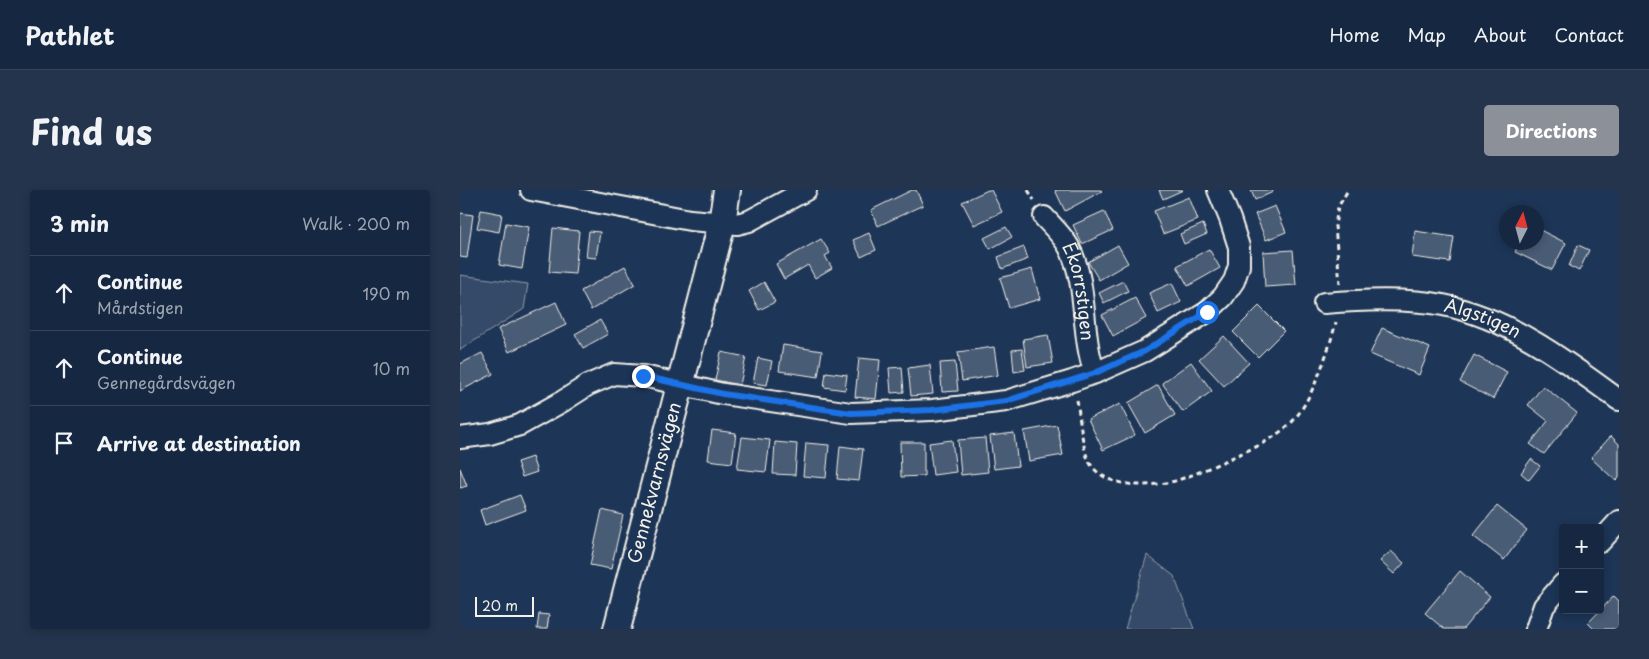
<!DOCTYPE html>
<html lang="en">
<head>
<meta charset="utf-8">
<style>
  body { margin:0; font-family:"Playpen Sans",sans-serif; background:#23344c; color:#f1f3f6 }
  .controls { position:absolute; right:15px; bottom:15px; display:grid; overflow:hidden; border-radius:5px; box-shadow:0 2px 8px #0003 }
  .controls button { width:45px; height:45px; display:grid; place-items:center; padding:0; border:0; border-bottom:1px solid #35445a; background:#162841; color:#f1f3f6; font:25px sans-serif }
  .compass { position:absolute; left:1039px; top:15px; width:45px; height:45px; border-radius:50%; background:#162841; box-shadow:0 2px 8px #0003; rotate:6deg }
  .scale { position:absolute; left:15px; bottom:12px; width:59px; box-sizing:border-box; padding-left:5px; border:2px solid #f4f1e8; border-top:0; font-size:14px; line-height:18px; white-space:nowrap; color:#f4f1e8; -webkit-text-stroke:4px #1d3557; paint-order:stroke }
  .stop { position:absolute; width:15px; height:15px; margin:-11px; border:4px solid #1a73e8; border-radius:50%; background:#fff }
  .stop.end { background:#1a73e8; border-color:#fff; box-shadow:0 1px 5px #0008 }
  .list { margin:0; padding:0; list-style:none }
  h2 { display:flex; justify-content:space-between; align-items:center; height:65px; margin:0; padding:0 20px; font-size:21px }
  h2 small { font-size:16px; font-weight:400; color:#9ea6b1 }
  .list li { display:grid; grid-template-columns:32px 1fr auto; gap:15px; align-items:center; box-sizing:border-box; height:75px; padding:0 20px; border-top:1px solid #35445a }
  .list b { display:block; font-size:19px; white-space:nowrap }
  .list p { margin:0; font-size:16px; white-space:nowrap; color:#9ea6b1 }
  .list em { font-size:16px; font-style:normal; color:#9ea6b1 }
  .icon { flex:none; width:28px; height:28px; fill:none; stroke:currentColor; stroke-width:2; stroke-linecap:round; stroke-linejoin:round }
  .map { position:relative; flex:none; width:1159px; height:439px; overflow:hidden; border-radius:5px }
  header { display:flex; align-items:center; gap:30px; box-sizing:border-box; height:70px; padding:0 25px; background:#162841; border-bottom:1px solid #35445a }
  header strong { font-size:24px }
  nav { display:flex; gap:28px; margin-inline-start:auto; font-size:18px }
  .intro { display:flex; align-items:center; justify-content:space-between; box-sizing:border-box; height:120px; padding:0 30px }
  h1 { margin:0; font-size:35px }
  .button { padding:12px 22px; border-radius:5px; background:#8c9099; color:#fff; font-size:18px; font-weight:700 }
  main { display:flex; gap:30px; padding:0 30px }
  aside { flex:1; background:#162841; border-radius:5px; box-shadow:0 2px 8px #0003 }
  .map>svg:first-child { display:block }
  .green { fill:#354a67; stroke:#949ea8 }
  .building { fill:#485b74; stroke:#f4f1e8 }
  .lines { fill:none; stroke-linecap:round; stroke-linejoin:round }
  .minor-casing { stroke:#f4f1e8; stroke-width:24 }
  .tertiary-casing { stroke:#f4f1e8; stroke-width:30 }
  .path { stroke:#f4f1e8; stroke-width:3; stroke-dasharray:5 4; stroke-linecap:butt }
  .minor { stroke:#1d3557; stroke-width:20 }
  .tertiary { stroke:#1d3557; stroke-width:26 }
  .route { stroke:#1a73e8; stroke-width:6 }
  .labels { text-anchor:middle; stroke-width:4; stroke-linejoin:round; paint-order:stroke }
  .street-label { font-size:18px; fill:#f4f1e8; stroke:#1d3557 }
</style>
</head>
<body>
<header>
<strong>Pathlet</strong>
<nav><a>Home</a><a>Map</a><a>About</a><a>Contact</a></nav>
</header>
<div class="intro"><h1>Find us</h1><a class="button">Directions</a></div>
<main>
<aside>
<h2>3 min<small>Walk · 200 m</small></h2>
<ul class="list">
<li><svg class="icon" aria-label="ahead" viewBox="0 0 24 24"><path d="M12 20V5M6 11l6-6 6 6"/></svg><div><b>Continue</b><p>Mårdstigen</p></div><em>190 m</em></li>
<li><svg class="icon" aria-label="ahead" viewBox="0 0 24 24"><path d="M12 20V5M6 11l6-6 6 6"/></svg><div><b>Continue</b><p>Gennegårdsvägen</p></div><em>10 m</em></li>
<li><svg class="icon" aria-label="arrive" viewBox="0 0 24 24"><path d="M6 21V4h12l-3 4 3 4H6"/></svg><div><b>Arrive at destination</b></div></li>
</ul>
</aside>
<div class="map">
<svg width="1159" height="439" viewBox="0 0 1159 439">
  <rect width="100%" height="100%" fill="#1d3557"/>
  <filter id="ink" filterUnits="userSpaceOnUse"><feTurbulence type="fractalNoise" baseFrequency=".02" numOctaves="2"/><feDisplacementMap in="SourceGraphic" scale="10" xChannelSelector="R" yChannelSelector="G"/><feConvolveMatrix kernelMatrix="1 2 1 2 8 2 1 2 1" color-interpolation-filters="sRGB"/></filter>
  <g filter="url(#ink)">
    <g class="green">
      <path d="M0,85L68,94L64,119L0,160Z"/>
      <path d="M687,365L714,386L734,439H665Z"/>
    </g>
    <g class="building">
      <path d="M452,0H456L463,15L418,36L411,20Z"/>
      <path d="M528,0H531L542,22L514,35L502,12Z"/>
      <path d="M595,0H641L642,1L605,21Z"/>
      <path d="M699,0H723L703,9Z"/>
      <path d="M791,0H812L813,2L795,10Z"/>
      <path d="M729,7L738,30L703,44L694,21Z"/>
      <path d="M815,16L826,42L806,50L795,24Z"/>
      <path d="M21,20L42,24L39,42L17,38Z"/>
      <path d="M644,21L653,40L622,54L613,35Z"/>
      <path d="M0,23L13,25L7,68L0,67Z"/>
      <path d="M46,33L69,37L62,79L39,75Z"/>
      <path d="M743,34L747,44L724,54L720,44Z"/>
      <path d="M546,37L552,47L530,59L524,48Z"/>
      <path d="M93,38L119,41L115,84L89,82Z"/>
      <path d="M1076,38L1106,53L1092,80L1055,62L1060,52H1076Z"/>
      <path d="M129,41L140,42L136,68L126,67Z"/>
      <path d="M955,41L994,47L990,72L952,67Z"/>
      <path d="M409,43L416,60L401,67L393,50Z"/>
      <path d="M361,49L370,63L365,66L372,78L355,88L348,75L324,89L316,74Z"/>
      <path d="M658,55L668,73L639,90L628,72Z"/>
      <path d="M1118,55L1129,60L1119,81L1109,76Z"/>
      <path d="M564,57L568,69L542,79L538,67Z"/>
      <path d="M749,59L760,78L728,96L717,76Z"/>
      <path d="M833,60L836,95L805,97L803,62Z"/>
      <path d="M165,76L175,94L131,120L121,101Z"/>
      <path d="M572,79L580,109L549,118L540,88Z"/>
      <path d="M663,91L668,101L644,113L639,103Z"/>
      <path d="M304,92L315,112L299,120L289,101Z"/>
      <path d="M712,93L721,112L698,123L689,103Z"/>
      <path d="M675,108L686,128L653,146L642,125Z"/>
      <path d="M96,112L106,135L49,162L38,139Z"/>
      <path d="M799,116L824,141L798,167L773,142Z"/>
      <path d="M140,130L148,144L123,158L115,144Z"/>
      <path d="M922,138L970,158L959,185L910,164Z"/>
      <path d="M588,145L593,173L567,177L563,149Z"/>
      <path d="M764,146L789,173L764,196L739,169Z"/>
      <path d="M323,155L362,161L358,187L319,181Z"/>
      <path d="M534,157L538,185L502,191L498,162Z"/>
      <path d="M562,159L565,180L554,182L552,160Z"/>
      <path d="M261,162L286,167L280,195L255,190Z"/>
      <path d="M22,163L33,184L0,201V174Z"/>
      <path d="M1014,165L1047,182L1033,209L1000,192Z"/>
      <path d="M298,168L312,171L307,195L293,193Z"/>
      <path d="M399,168L420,170L416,209L395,207Z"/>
      <path d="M495,172L498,201L482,202L480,173Z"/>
      <path d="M731,172L752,201L723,222L702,193Z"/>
      <path d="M470,175L473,204L451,206L448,178Z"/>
      <path d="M442,177L444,202L431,203L429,178Z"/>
      <path d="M366,182L387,185L385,200L364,197Z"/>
      <path d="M698,195L715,225L685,243L668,213Z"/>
      <path d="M1083,196L1117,223L1084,264L1070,254L1088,231L1068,215Z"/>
      <path d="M660,214L675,245L643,260L628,229Z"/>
      <path d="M597,235L603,265L569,271L564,241Z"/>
      <path d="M252,240L276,243L272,273L248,270Z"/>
      <path d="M554,243L558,276L534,279L530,246Z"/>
      <path d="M1151,246L1159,254V288L1156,291L1131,268Z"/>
      <path d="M282,247L310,250L306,282L277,279Z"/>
      <path d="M525,248L528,282L501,285L498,250Z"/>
      <path d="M492,250L496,282L473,285L469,253Z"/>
      <path d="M315,252L337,254L335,285L313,284Z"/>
      <path d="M440,252H464V286L441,287Z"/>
      <path d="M346,253L369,255L366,288L343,286Z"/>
      <path d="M380,256L403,259L399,291L377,289Z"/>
      <path d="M72,267L77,282L62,287L57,272Z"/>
      <path d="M1071,269L1080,276L1069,290L1061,283Z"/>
      <path d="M0,278L7,296L0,298Z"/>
      <path d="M60,305L66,320L25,335L20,320Z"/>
      <path d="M1037,316L1067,340L1044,370L1013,346Z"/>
      <path d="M142,320L163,325L151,379L130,375Z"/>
      <path d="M931,361L944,373L934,384L920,371Z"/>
      <path d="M1000,381L1030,407L1003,439H984L965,423Z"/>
      <path d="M1154,406L1159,411V439H1134L1128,433Z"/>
      <path d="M79,424L89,425L87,439H77Z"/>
    </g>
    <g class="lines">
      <defs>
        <g id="minor">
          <path d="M71,0L230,30L277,34L289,31L346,0"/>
          <path id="s1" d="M584,27C593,37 603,46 609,57C629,96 620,143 635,183"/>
          <path id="s2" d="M864,113C900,110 948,108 983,115C1049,128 1106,171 1159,210"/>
          <path d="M0,248L30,244L60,235L103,211L128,195L154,184L183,186L263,204L391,223L472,220L546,211L612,191L635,183L685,161L747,122L763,107L774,91L779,76V57L770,29L758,0"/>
          <path d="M1140,352L1159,331"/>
          <path d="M1076,439L1084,416L1103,394"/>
        </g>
        <g id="tertiary">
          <path id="s3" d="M157,439L262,33L267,0"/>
        </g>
      </defs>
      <use href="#minor" class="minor-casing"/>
      <use href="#tertiary" class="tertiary-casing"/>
      <g class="path">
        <path d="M568,0L574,10"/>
        <path d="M880,94L875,36L878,17L888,0"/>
        <path d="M617,210C620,227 622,260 630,273C644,299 693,298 718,290C745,281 772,267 798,256C809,250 821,242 830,234C851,214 869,160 876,132"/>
      </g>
      <use href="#minor" class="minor"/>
      <use href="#tertiary" class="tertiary"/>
    </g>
  </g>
  <g class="lines" filter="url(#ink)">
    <path class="route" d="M183,186L263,204L391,223L472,220L546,211L635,183L685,161L747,122"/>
  </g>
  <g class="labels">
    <g class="street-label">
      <text dy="6" stroke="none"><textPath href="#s1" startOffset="85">Ekorrstigen</textPath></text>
      <text dy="6" stroke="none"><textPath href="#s2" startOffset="161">Älgstigen</textPath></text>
      <text dy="6" stroke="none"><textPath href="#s3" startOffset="151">Gennekvarnsvägen</textPath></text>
    </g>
  </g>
</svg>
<div class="controls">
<button>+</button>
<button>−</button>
</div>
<svg class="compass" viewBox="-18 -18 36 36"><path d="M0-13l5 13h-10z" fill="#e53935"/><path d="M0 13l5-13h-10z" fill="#9ea6b1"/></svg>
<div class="scale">20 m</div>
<div class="stop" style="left:747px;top:122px"></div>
<div class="stop end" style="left:183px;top:186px"></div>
</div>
</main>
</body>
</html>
